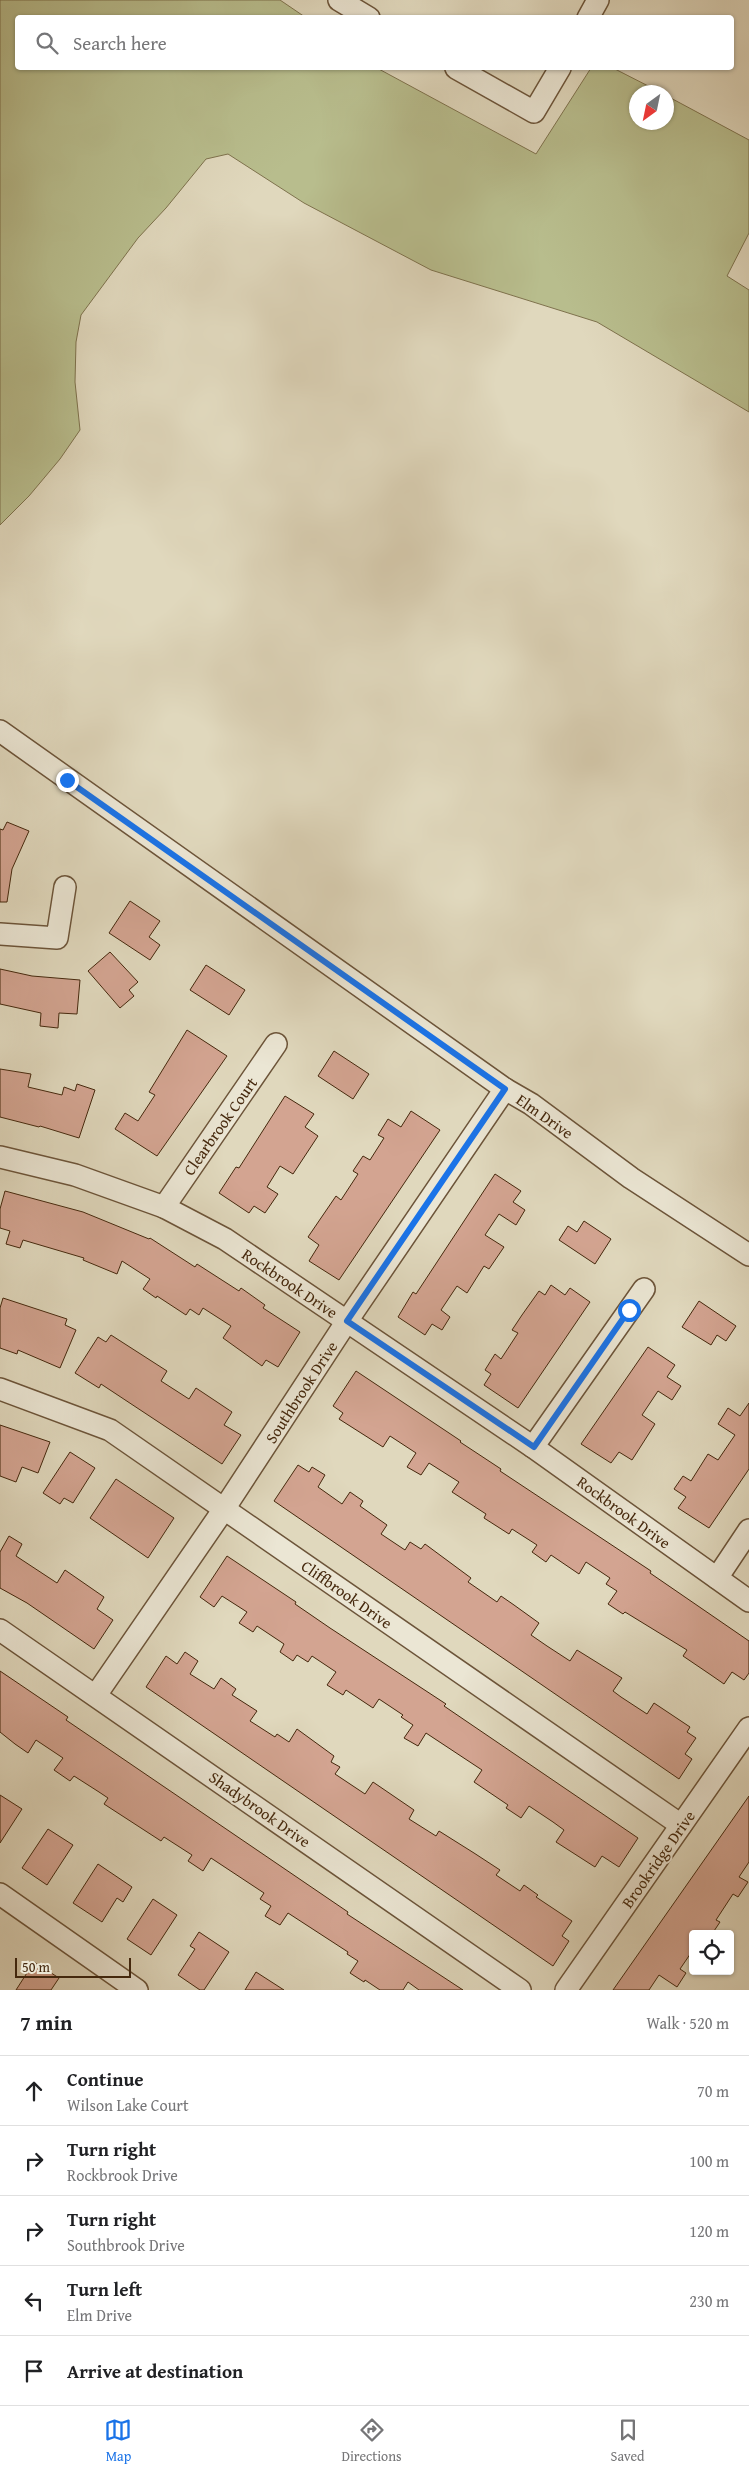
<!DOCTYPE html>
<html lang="en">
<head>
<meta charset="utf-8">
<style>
  body { margin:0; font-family:"Gentium Book Plus",serif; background:#f2f2f2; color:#202124 }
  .controls { position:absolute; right:15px; bottom:15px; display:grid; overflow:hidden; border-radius:5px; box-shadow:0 1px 4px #0004 }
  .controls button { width:45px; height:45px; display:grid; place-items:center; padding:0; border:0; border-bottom:1px solid #e0e0e0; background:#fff; color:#202124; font:25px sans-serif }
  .compass { position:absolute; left:629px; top:85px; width:45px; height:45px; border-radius:50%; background:#fff; box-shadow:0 1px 4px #0004; rotate:213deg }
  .scale { position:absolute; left:15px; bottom:12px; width:116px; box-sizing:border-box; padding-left:5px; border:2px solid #45280d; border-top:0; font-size:14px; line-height:18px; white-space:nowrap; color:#45280d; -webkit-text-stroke:4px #ebe6d4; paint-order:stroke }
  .stop { position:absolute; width:15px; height:15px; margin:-11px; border:4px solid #1a73e8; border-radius:50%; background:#fff }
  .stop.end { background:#1a73e8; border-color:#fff; box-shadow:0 1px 5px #0008 }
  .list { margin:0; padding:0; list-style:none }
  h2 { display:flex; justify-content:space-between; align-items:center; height:65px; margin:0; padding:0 20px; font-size:21px }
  h2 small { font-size:16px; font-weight:400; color:#757577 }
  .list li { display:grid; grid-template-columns:32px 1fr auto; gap:15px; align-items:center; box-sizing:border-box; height:70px; padding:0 20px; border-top:1px solid #e0e0e0 }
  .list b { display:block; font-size:19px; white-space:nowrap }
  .list p { margin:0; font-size:16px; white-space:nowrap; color:#757577 }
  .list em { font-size:16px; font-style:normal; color:#757577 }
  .icon { flex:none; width:28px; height:28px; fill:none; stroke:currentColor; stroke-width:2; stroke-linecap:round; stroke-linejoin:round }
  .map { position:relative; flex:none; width:749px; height:1990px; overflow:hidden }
  .search { position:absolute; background:#fff; box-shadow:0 1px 4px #0004; left:15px; right:15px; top:15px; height:55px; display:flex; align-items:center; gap:12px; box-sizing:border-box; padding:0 18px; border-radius:5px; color:#757577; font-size:19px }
  .sheet { height:415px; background:#fff }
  nav { display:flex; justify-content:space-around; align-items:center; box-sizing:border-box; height:70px; border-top:1px solid #e0e0e0; background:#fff; font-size:14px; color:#757577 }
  nav a { display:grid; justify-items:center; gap:2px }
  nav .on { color:#1a73e8 }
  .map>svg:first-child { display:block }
  .green { fill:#b8bd8d; stroke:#7e724d }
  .building { fill:#d3a491; stroke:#45280d }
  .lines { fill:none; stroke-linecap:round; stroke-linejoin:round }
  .minor-casing { stroke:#6c5439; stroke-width:24 }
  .minor { stroke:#ebe6d4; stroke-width:21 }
  .route { stroke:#1a73e8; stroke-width:6 }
  .labels { text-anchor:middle; stroke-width:4; stroke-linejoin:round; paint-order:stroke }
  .street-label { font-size:16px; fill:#45280d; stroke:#ebe6d4 }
</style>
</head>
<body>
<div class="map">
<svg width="749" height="1990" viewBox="0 0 749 1990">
  <rect width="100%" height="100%" fill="#e0d8bd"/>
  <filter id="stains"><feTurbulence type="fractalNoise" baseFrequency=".004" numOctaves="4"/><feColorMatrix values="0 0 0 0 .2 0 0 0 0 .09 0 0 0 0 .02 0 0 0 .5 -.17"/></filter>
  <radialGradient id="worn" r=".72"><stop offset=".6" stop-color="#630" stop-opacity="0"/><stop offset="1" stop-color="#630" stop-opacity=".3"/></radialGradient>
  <path class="green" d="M0,0H280L305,17L18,18V68H377L536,154L591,68H613L660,92H636V122H666L667,96L749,140V233L727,276L749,290V412L597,322L431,270L304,203L228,154L206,159L166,208L138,238L81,315L76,342L75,382L80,430L60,459L29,496L0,525Z"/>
  <g class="building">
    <path d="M7,822L29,831L12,869L7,902H0V829L3,830Z"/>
    <path d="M130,901L160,921L149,937L160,945L150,960L109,933Z"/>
    <path d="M110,952L138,982L129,990L134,996L120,1008L88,971Z"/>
    <path d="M206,965L245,990L229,1015L190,990Z"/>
    <path d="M0,969L32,976L80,980L77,1014L59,1013L58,1028L40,1026L41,1013L0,1004Z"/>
    <path d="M187,1030L227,1056L157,1156L115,1129L125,1113L138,1121L155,1095L149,1092Z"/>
    <path d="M334,1051L369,1074L353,1099L318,1076Z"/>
    <path d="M0,1069L31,1074L28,1087L62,1095L64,1087L75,1091L77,1084L95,1090L79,1138L40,1126L39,1127L0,1117Z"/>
    <path d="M285,1096L314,1114L305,1127L318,1136L293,1174L280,1166L267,1187L278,1194L265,1213L254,1206L249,1213L219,1193L236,1167L239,1168Z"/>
    <path d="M411,1111L440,1130L339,1280L309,1261L319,1245L308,1237L336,1196L341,1200L358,1174L353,1171L363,1156L370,1160L384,1138L378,1135L388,1119L401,1127Z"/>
    <path d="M495,1174L521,1191L513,1202L525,1210L516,1225L499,1214L485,1235L504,1247L489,1269L484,1266L467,1293L457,1286L441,1310L450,1317L442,1330L432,1324L425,1335L398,1317L413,1292L416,1294Z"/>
    <path d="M5,1191L83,1212L149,1239L150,1238L195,1267L197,1264L239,1291L241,1288L265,1305L263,1308L300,1332L278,1367L266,1360L262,1366L223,1338L231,1326L203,1308L199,1315L190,1309L186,1315L157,1296L156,1298L143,1289L150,1279L122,1261L117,1274L83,1260L84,1258L23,1240L20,1248L6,1244L10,1231L0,1228V1209Z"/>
    <path d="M584,1221L611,1239L595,1264L559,1240L568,1226L577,1232Z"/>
    <path d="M551,1285L565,1295L570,1288L590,1302L518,1408L484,1385L491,1374L485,1370L495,1354L501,1359L518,1333L512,1330L522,1315L539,1291L545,1295Z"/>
    <path d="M3,1298L67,1319L65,1325L76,1330L60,1368L18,1350L17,1354L0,1348V1308Z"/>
    <path d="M699,1301L736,1326L726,1341L717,1335L711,1345L682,1327Z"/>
    <path d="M111,1335L167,1371L161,1381L189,1399L196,1388L232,1412L224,1425L241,1435L222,1464L101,1384L99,1388L75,1373L98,1337L106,1342Z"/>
    <path d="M648,1347L675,1365L667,1377L681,1386L672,1400L658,1391L642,1415L655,1424L641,1446L632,1460L619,1452L611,1463L581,1444Z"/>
    <path d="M356,1371L461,1441L460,1442L501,1469L500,1471L651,1571L650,1573L749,1641V1673L744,1680L732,1672L724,1684L711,1675L683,1656L687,1650L625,1612L623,1614L608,1604L617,1591L606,1584L610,1578L586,1562L579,1574L551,1555L546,1562L532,1552L537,1545L512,1529L509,1534L484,1518L486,1514L452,1492L459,1482L429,1463L421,1475L407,1467L416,1453L390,1436L383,1447L339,1419L343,1413L333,1406Z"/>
    <path d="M749,1403V1469L709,1528L678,1508L686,1497L674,1489L683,1476L691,1481L708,1454L718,1460L735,1435L718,1424L728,1408L740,1416Z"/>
    <path d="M0,1425L50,1442L38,1473L22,1467L16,1482L0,1476Z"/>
    <path d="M70,1452L95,1468L73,1503L64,1498L60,1504L43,1493Z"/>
    <path d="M298,1465L309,1472L312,1467L325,1475L318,1487L342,1504L350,1492L363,1501L360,1506L387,1525L381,1534L405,1550L410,1542L421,1549L425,1544L471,1578L468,1582L497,1602L501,1596L514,1605L539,1623L531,1635L547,1646L570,1661L577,1650L622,1678L613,1691L621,1697L647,1714L654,1703L690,1727L687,1732L696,1738L685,1754L692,1759L679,1779L274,1501Z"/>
    <path d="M116,1479L174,1518L148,1558L90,1518Z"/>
    <path d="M9,1536L22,1544L16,1556L57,1583L65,1570L104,1597L97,1609L113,1620L94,1649L27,1603L0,1588V1552Z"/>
    <path d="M227,1556L296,1602L295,1604L330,1628L446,1704L444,1706L638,1838L619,1867L602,1856L595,1867L556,1842L564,1830L553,1822L529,1806L521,1818L506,1808L508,1805L474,1782L482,1770L426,1733L418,1746L404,1738L413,1725L401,1717L403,1715L379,1699L373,1708L346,1690L343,1695L327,1685L336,1672L312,1656L308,1662L297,1655L293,1661L280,1652L284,1644L257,1626L253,1632L239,1623L247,1612L222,1596L214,1607L200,1597Z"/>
    <path d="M185,1652L198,1661L190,1674L214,1689L221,1678L236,1689L232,1695L257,1711L250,1721L275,1737L277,1734L289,1742L297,1729L334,1756L331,1762L340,1767L335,1774L365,1794L373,1782L414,1810L409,1819L436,1836L439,1831L474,1853L500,1870L496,1875L520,1891L524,1885L538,1895L536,1897L572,1921L562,1936L569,1941L553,1966L146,1687L166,1656L177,1664Z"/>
    <path d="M0,1671L68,1717L66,1720L348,1912L347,1914L463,1990H419L408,1982L403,1990H380L365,1980L364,1982L350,1973L358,1961L347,1954L348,1952L288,1913L280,1925L265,1916L271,1906L260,1899L264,1893L211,1858L203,1871L188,1861L192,1855L164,1837L161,1841L104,1804L108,1798L99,1792L74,1776L70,1781L54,1770L63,1758L36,1740L28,1753L15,1744L0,1732Z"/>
    <path d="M0,1795L22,1809L0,1843Z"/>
    <path d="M749,1796V1862L739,1877L748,1882L738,1897L733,1894L716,1920L720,1922L712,1934H693V1950L680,1969L686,1973L677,1987L659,1975L649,1990H613Z"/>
    <path d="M48,1829L73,1845L47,1885L22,1868Z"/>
    <path d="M98,1864L132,1887L123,1902L117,1898L102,1922L73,1903Z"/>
    <path d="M153,1899L177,1915L151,1955L127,1939Z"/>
    <path d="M199,1932L229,1952L204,1990H200L178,1975L195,1949L190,1946Z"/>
    <path d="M34,1962L59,1978L51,1990H16Z"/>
    <path d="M256,1972L284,1990H245Z"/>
  </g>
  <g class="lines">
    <defs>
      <g id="minor">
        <path d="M339,0L369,18"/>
        <path d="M588,18L598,0"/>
        <path d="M456,68L534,112L560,68"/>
        <path d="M0,731L505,1089L531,1104L631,1178L749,1255"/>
        <path d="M0,934L57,938L65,887"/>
        <path d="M0,1157L75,1175L164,1207L225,1239L533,1447L749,1601"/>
        <path d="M164,1207L276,1044"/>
        <path d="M0,1389L110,1430L681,1825"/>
        <path d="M533,1447L644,1289"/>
        <path d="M717,1578L749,1530"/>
        <path d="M0,1630L520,1990"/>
        <path d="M96,1695L224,1509L347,1321L505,1089"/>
        <path d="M0,1894L137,1990"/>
        <path d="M566,1990L749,1728"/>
      </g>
    </defs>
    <use href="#minor" class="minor-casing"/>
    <use href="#minor" class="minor"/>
  </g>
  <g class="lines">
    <path class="route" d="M67,780L505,1089L347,1321L534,1447L629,1310"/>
  </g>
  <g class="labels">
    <g class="street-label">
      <text transform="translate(545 1116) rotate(35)" y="6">Elm Drive</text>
      <text transform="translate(220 1126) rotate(-55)" y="6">Clearbrook Court</text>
      <text transform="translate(290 1283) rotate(34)" y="6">Rockbrook Drive</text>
      <text transform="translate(301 1392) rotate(-57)" y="6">Southbrook Drive</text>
      <text transform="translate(624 1512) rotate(36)" y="6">Rockbrook Drive</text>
      <text transform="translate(347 1594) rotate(35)" y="6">Cliffbrook Drive</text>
      <text transform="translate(260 1809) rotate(35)" y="6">Shadybrook Drive</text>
      <text transform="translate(658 1859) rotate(-55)" y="6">Brookridge Drive</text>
    </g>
  </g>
  <rect width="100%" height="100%" filter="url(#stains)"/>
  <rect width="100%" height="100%" fill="url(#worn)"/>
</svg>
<div class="controls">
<button><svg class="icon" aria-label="locate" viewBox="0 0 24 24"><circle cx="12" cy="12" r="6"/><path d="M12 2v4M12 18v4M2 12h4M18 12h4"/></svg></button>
</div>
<svg class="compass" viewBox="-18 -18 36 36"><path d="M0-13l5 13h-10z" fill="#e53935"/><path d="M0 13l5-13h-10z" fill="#757577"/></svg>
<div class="scale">50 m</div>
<div class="stop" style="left:629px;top:1310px"></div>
<div class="stop end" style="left:67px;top:780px"></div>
<div class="search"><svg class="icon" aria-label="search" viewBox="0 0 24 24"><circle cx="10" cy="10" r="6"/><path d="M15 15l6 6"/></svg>Search here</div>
</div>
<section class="sheet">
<h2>7 min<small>Walk · 520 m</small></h2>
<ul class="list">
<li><svg class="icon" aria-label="ahead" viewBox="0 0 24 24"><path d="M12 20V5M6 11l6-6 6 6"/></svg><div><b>Continue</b><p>Wilson Lake Court</p></div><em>70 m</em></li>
<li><svg class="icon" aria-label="right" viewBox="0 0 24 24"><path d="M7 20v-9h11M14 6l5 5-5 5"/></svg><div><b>Turn right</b><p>Rockbrook Drive</p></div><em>100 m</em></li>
<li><svg class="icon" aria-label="right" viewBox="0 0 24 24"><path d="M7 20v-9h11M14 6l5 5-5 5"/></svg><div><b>Turn right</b><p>Southbrook Drive</p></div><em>120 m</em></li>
<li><svg class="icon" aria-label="left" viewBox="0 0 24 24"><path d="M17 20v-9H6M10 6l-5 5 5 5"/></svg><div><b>Turn left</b><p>Elm Drive</p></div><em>230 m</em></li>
<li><svg class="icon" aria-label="arrive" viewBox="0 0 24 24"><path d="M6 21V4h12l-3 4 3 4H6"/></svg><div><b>Arrive at destination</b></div></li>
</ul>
</section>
<nav>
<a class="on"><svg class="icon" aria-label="map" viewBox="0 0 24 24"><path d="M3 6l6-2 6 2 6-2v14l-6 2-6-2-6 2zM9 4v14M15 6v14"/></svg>Map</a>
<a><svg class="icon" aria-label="directions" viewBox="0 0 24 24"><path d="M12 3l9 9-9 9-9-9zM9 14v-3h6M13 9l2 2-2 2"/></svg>Directions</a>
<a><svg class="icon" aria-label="saved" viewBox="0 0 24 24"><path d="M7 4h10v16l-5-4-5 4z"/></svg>Saved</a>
</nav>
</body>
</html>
